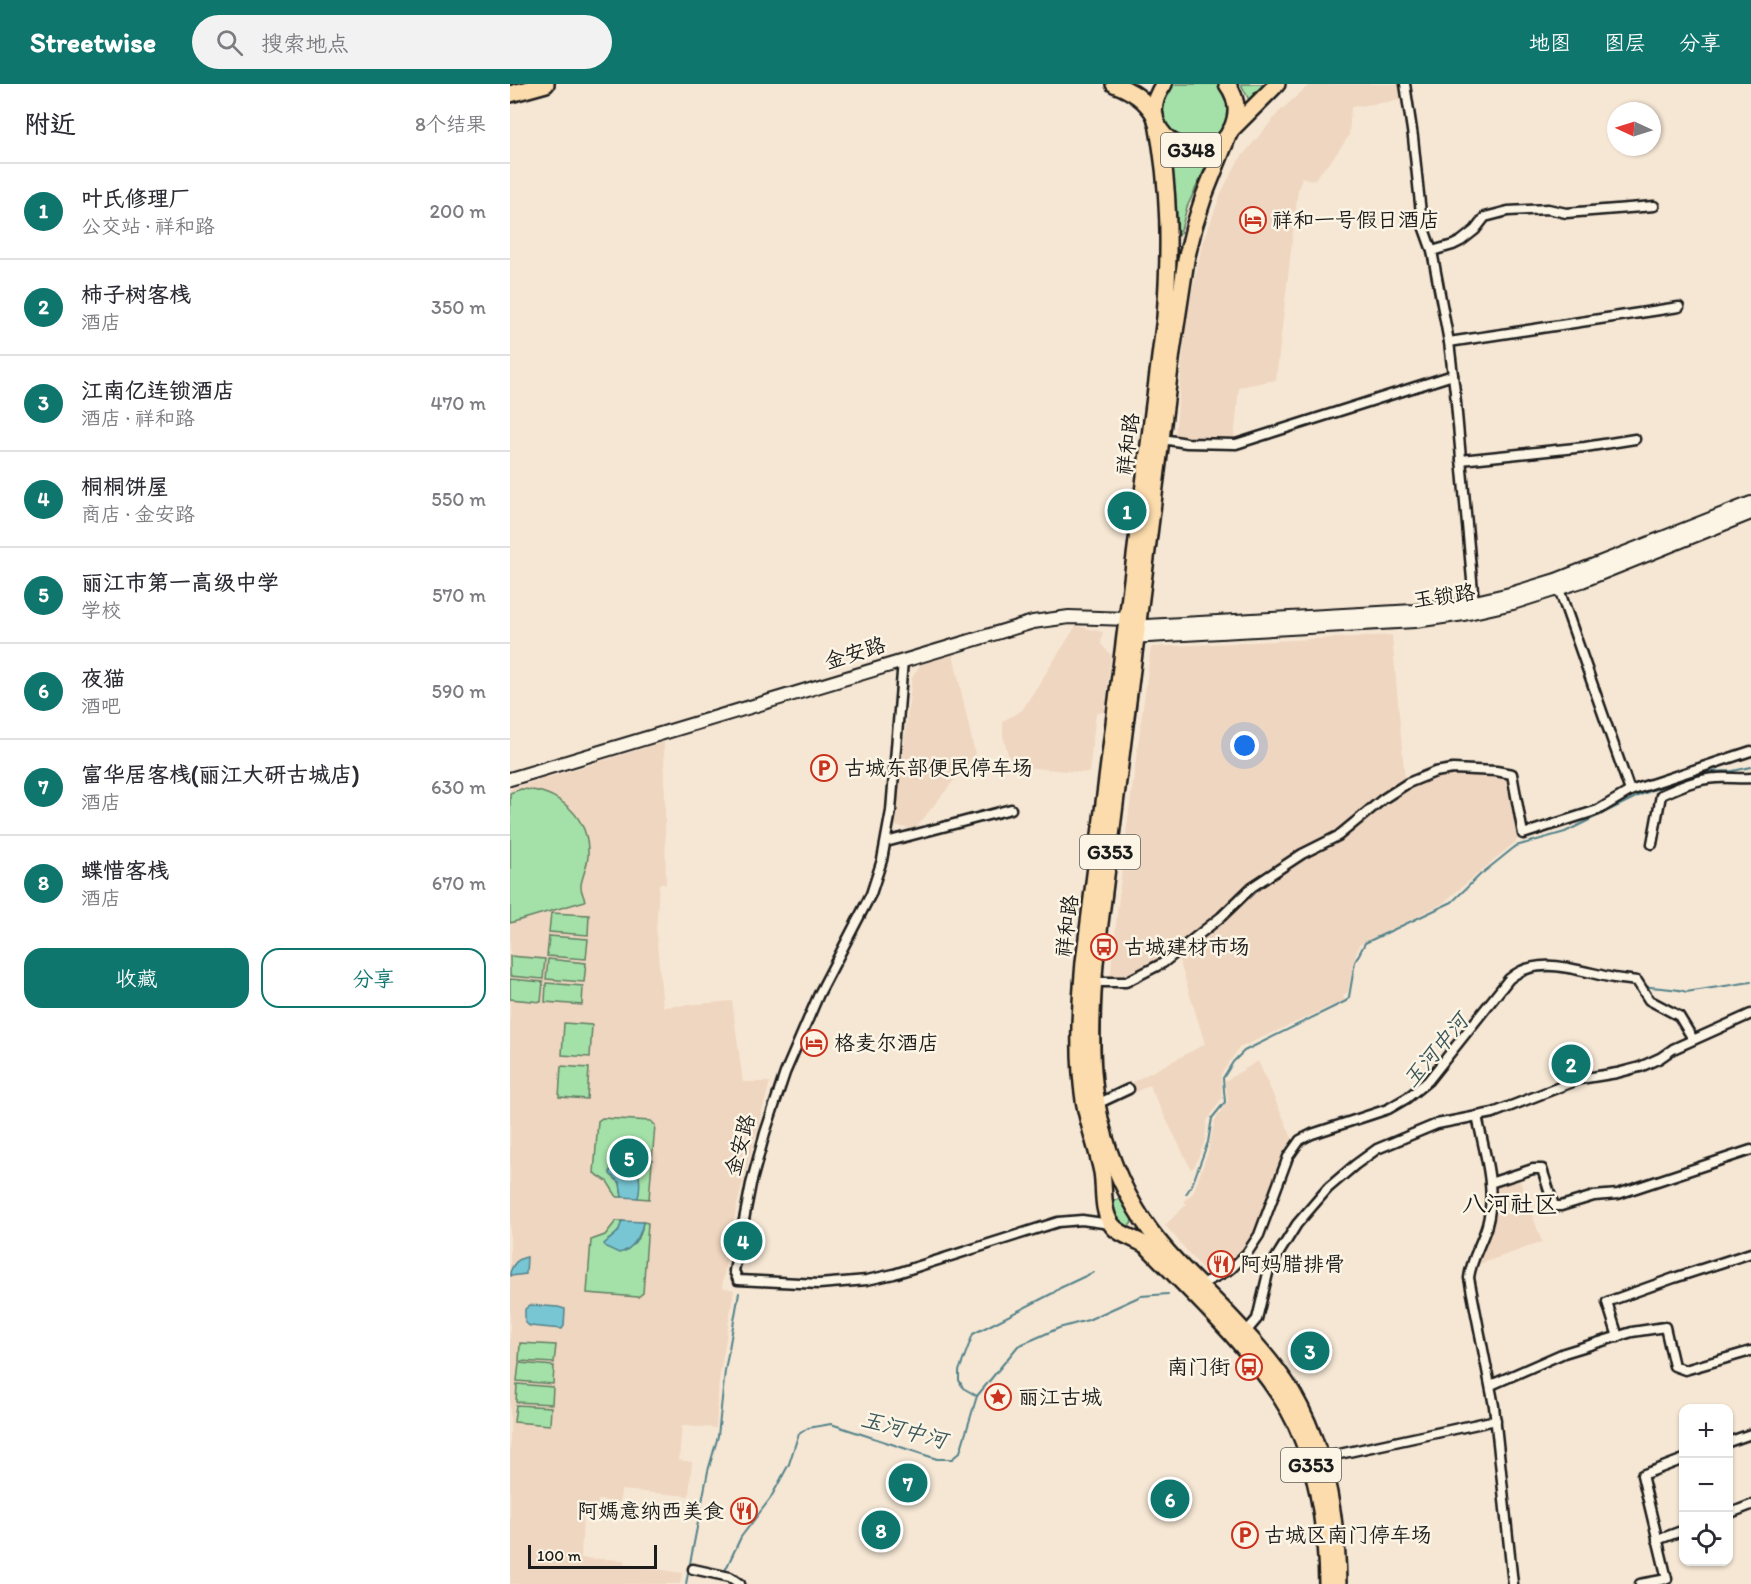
<!DOCTYPE html>
<html lang="zh">
<head>
<meta charset="utf-8">
<style>
  body { margin:0; font-family:Itim,"LXGW WenKai TC",sans-serif; background:#f2f2f3; color:#2b2b33 }
  .controls { position:absolute; right:18px; bottom:18px; display:grid; overflow:hidden; border-radius:12px; box-shadow:0 2px 4px #0004 }
  .controls button { width:54px; height:54px; display:grid; place-items:center; padding:0; border:0; border-bottom:2px solid #e1e1e2; background:#fff; color:#2b2b33; font:30px sans-serif }
  .compass { position:absolute; left:1097px; top:18px; width:54px; height:54px; border-radius:50%; background:#fff; box-shadow:0 2px 4px #0004; rotate:274deg }
  .scale { position:absolute; left:18px; bottom:15px; width:129px; box-sizing:border-box; padding-left:6px; border:3px solid #1c1c1c; border-top:0; font-size:16px; line-height:21px; white-space:nowrap; color:#1c1c1c; -webkit-text-stroke:4px #fcf5e5; paint-order:stroke }
  .you { position:absolute; left:735px; top:662px; width:21px; height:21px; margin:-15px; border:4px solid #fff; border-radius:50%; background:#1a73e8; box-shadow:0 0 0 9px #1a73e833 }
  .badge { display:grid; place-items:center; width:39px; height:39px; border-radius:50%; background:#0f766e; color:#fff; font-size:20px; font-weight:700 }
  .pin { position:absolute; translate:-50% -50%; border:3px solid #fff; box-shadow:0 2px 6px #0006 }
  .list { margin:0; padding:0; list-style:none }
  h2 { display:flex; justify-content:space-between; align-items:center; height:78px; margin:0; padding:0 24px; font-size:26px }
  h2 small { font-size:20px; font-weight:400; color:#7c7c81 }
  .list li { display:grid; grid-template-columns:39px 1fr auto; gap:18px; align-items:center; box-sizing:border-box; height:96px; padding:0 24px; border-top:2px solid #e1e1e2 }
  .list b { display:block; font-size:22px; white-space:nowrap }
  .list p { margin:0; font-size:20px; white-space:nowrap; color:#7c7c81 }
  .list em { font-size:20px; font-style:normal; color:#7c7c81 }
  .actions { display:flex; gap:12px; padding:18px 24px }
  .actions a { flex:1; padding:14px 0; border:2px solid #0f766e; border-radius:18px; text-align:center; font-size:21px; color:#0f766e }
  .actions .main { background:#0f766e; color:#fff }
  .icon { flex:none; width:33px; height:33px; fill:none; stroke:currentColor; stroke-width:2; stroke-linecap:round; stroke-linejoin:round }
  .map { position:relative; flex:none; width:1241px; height:1500px; overflow:hidden }
  header { display:flex; align-items:center; gap:36px; box-sizing:border-box; height:84px; padding:0 30px; background:#0f766e; color:#fff }
  header strong { font-size:28px }
  nav { display:flex; gap:33px; margin-inline-start:auto; font-size:21px }
  .search { width:420px; height:54px; background:#f2f2f3; display:flex; align-items:center; gap:15px; box-sizing:border-box; padding:0 21px; border-radius:33px; color:#7c7c81; font-size:22px }
  main { display:flex }
  aside { flex:1; background:#fff }
  .map>svg:first-child { display:block }
  .built { fill:#efd6c0 }
  .green { fill:#a4e1a8; stroke:#607e62; stroke-width:1.5 }
  .water { fill:#78c6d4; stroke:#53828a; stroke-width:1.5 }
  .lines { fill:none; stroke-linecap:round; stroke-linejoin:round }
  .stream { stroke:#53828a; stroke-width:2 }
  .street-casing { stroke:#1c1c1c; stroke-width:13 }
  .secondary-casing { stroke:#1c1c1c; stroke-width:16 }
  .highway-casing { stroke:#1c1c1c; stroke-width:20 }
  .street { stroke:#fcf5e5; stroke-width:8 }
  .secondary { stroke:#fcf5e5; stroke-width:12 }
  .highway { stroke:#fcdcac; stroke-width:15 }
  .labels { text-anchor:middle; stroke-width:5; stroke-linejoin:round; paint-order:stroke }
  .shield { fill:#fcf5e5; stroke:#5f5d58; stroke-width:1.5 }
  .shield-label { font-size:20px; font-weight:bold; fill:#1c1c1c }
  .poi-label { font-size:21px; fill:#1c1c1c; stroke:#fcf5e5; text-anchor:start }
  .street-label { font-size:21px; fill:#1c1c1c; stroke:#fcf5e5 }
  .water-label { font-size:22px; font-style:italic; fill:#3c585c; stroke:#fcf5e5 }
  .quarter-label { font-size:24px; fill:#1c1c1c; stroke:#fcf5e5 }
</style>
</head>
<body>
<header>
<strong>Streetwise</strong>
<div class="search"><svg class="icon" aria-label="search" viewBox="0 0 24 24"><circle cx="10" cy="10" r="6"/><path d="M15 15l6 6"/></svg>搜索地点</div>
<nav><a>地图</a><a>图层</a><a>分享</a></nav>
</header>
<main>
<aside>
<h2>附近<small>8个结果</small></h2>
<ul class="list">
<li><span class="badge">1</span><div><b>叶氏修理厂</b><p>公交站 · 祥和路</p></div><em>200 m</em></li>
<li><span class="badge">2</span><div><b>柿子树客栈</b><p>酒店</p></div><em>350 m</em></li>
<li><span class="badge">3</span><div><b>江南亿连锁酒店</b><p>酒店 · 祥和路</p></div><em>470 m</em></li>
<li><span class="badge">4</span><div><b>桐桐饼屋</b><p>商店 · 金安路</p></div><em>550 m</em></li>
<li><span class="badge">5</span><div><b>丽江市第一高级中学</b><p>学校</p></div><em>570 m</em></li>
<li><span class="badge">6</span><div><b>夜猫</b><p>酒吧</p></div><em>590 m</em></li>
<li><span class="badge">7</span><div><b>富华居客栈(丽江大研古城店)</b><p>酒店</p></div><em>630 m</em></li>
<li><span class="badge">8</span><div><b>蝶惜客栈</b><p>酒店</p></div><em>670 m</em></li>
</ul>
<div class="actions"><a class="main">收藏</a><a>分享</a></div>
</aside>
<div class="map">
<svg width="1241" height="1500" viewBox="0 0 1241 1500">
  <rect width="100%" height="100%" fill="#f6e7d4"/>
  <filter id="ink" filterUnits="userSpaceOnUse"><feTurbulence type="fractalNoise" baseFrequency=".0167" numOctaves="2"/><feDisplacementMap in="SourceGraphic" scale="12" xChannelSelector="R" yChannelSelector="G"/><feConvolveMatrix kernelMatrix="1 2 1 2 8 2 1 2 1" color-interpolation-filters="sRGB"/></filter>
  <g filter="url(#ink)">
    <g class="built">
      <path d="M800,0H890L893,16L841,23L839,52L824,73L803,97L792,93L788,106L766,296L729,303L724,357L665,351L677,230L692,162L711,109L728,77L769,28Z"/>
      <path d="M566,542L593,548L591,560L601,571L595,628L586,629L579,689L501,682L493,652V637L512,626Z"/>
      <path d="M882,551L895,696L869,709L827,750L766,782L655,873L619,896L600,895L614,765L641,563Z"/>
      <path d="M443,570L465,670L405,745L384,742L402,594L411,580Z"/>
      <path d="M154,658L156,800H149L146,848L153,923L222,917L233,998H260L229,1113L220,1153L212,1203L224,1206L209,1297L206,1344L172,1342L169,1376L182,1378L179,1412L111,1406L110,1418L88,1416L87,1433L73,1432L71,1474L114,1476V1480L172,1489L170,1500H0V705Z"/>
      <path d="M943,689H974L997,694L1010,754L932,820L849,861L843,881L838,908L833,911L835,916L729,964L711,990L712,1014L697,1037L695,1056L685,1082L681,1085L639,1001L624,1009L619,1000L695,960L668,872L790,774L841,747L881,714L913,696Z"/>
      <path d="M748,977L783,1056L761,1111L750,1147L737,1165L721,1181L699,1193L655,1141L677,1120L674,1117L683,1109L698,1068L705,1036L718,1017L715,997Z"/>
      <path d="M1008,1091L1032,1158L970,1180L966,1170L980,1133L990,1129L983,1100Z"/>
    </g>
    <g class="green">
      <path d="M664,0H708C718,9 722,21 718,34C701,90 622,43 664,0Z"/>
      <path d="M731,0H757L742,17L739,16Z"/>
      <path d="M661,76L694,80L696,82L677,123L670,150L668,152L666,118L660,78Z"/>
      <path d="M11,705C49,706 80,733 78,772C78,782 70,797 71,803C71,808 74,812 75,817L0,839V709Z"/>
      <path d="M41,829L79,831L78,851L39,848Z"/>
      <path d="M39,852L78,855L76,875L37,872Z"/>
      <path d="M0,872L35,875L33,895L0,892Z"/>
      <path d="M38,875L76,879L74,898L36,895Z"/>
      <path d="M0,895L33,898L31,918L0,915Z"/>
      <path d="M36,899L73,902L72,921L35,918Z"/>
      <path d="M54,939L82,941L80,973L52,971Z"/>
      <path d="M51,982L79,984L77,1015L49,1013Z"/>
      <path d="M92,1034L141,1037L145,1041L139,1115L128,1114C130,1098 129,1072 111,1065L101,1080V1090L110,1099L112,1113H107L97,1097L84,1089L88,1037Z"/>
      <path d="M609,1115L614,1117L623,1133L621,1140L616,1144L608,1143L601,1121L604,1117Z"/>
      <path d="M106,1137H112C110,1147 106,1151 98,1156L96,1163C106,1166 122,1162 129,1153C132,1149 132,1143 133,1138L138,1139L133,1209L128,1213L77,1209L81,1156L95,1151Z"/>
      <path d="M10,1259L46,1261L44,1279L9,1277Z"/>
      <path d="M9,1279L44,1282L43,1300L7,1297Z"/>
      <path d="M7,1300L43,1303L42,1320L6,1318Z"/>
      <path d="M6,1321L41,1323L40,1341L4,1338Z"/>
    </g>
    <g class="water">
      <path d="M111,1065C129,1071 132,1098 128,1114L112,1113L110,1099L100,1090L101,1080Z"/>
      <path d="M112,1137L133,1138C131,1151 123,1166 109,1169L96,1163L94,1160L108,1148Z"/>
      <path d="M17,1173L16,1190L1,1192L0,1188C4,1179 7,1175 17,1173Z"/>
      <path d="M20,1221L48,1223L55,1225L54,1242L52,1245L20,1242L15,1239V1225Z"/>
    </g>
    <g class="lines">
      <g class="stream">
        <path d="M1004,897L1023,888L1046,887L1088,895"/>
        <path d="M1132,902C1143,904 1169,904 1176,908L1241,898"/>
        <path d="M820,1048C845,1040 883,1034 902,1015"/>
        <path d="M676,1110L682,1101L698,1058L702,1034L715,1018L713,994L723,978L734,967L836,917L839,913L845,878L855,859L942,818L970,791L1006,762L1055,748L1128,712L1170,695L1191,688L1223,687L1241,683"/>
        <path d="M701,1201L717,1193L735,1177"/>
        <path d="M467,1312L453,1304L449,1296V1287L463,1250L543,1209L550,1204L584,1188"/>
        <path d="M214,1489L231,1453L260,1415L279,1380L287,1355L289,1350L298,1344L321,1340L427,1375H442L450,1368L467,1312L508,1262L549,1244L578,1236L631,1212L658,1210"/>
        <path d="M176,1500L198,1387L208,1352L215,1287L229,1209"/>
      </g>
      <defs>
        <g id="street">
          <path d="M895,0L903,53L912,139L922,167L939,258L945,308L964,518"/>
          <path d="M922,167L943,161L951,157L965,146L975,133L998,127L1038,125L1056,129L1144,122"/>
          <path d="M939,258L1169,223"/>
          <path d="M652,355L677,359L726,360L943,291"/>
          <path d="M951,376L1075,363L1125,355"/>
          <path d="M1049,505L1120,707"/>
          <path d="M393,576L381,727L372,776L361,810L309,910L275,989L255,1049L241,1100L224,1187L228,1196L309,1200L357,1196L384,1190L548,1138L572,1136L600,1140"/>
          <path d="M376,758L501,725"/>
          <path d="M1142,760L1151,711C1169,703 1186,695 1207,694C1218,693 1229,695 1241,694"/>
          <path d="M584,898H616L653,879L711,833L742,803L792,770L828,752L873,715L898,699L925,688L943,685L986,687L1002,690L1013,750L1088,726L1120,707L1241,667"/>
          <path d="M587,1020L619,1005"/>
          <path d="M967,1032C974,1067 987,1105 977,1141C972,1159 961,1175 959,1194L984,1322L1003,1500"/>
          <path d="M980,1099L1023,1085H1032L1044,1122H1051L1084,1112L1108,1110L1241,1066"/>
          <path d="M690,1201L721,1185L737,1169L749,1151L778,1073L790,1056L802,1050L878,1025L897,1014L918,997L999,895C1028,869 1071,888 1104,894C1112,895 1120,896 1127,897L1139,916L1169,932L1183,955"/>
          <path d="M735,1249L747,1235L759,1185L787,1140L818,1104L845,1081L867,1065L927,1040L983,1029L1070,995L1107,989L1130,983L1150,974L1163,965L1241,930"/>
          <path d="M1108,1253L1097,1218L1164,1194L1241,1169"/>
          <path d="M981,1301L1054,1269L1122,1248L1155,1243L1164,1282L1175,1286L1241,1267"/>
          <path d="M1218,1358L1241,1350"/>
          <path d="M811,1374L986,1336"/>
          <path d="M1218,1430L1241,1421"/>
          <path d="M1147,1456L1174,1446"/>
          <path d="M183,1485L220,1493L230,1500"/>
          <path d="M1130,1500L1157,1495L1132,1391L1174,1375"/>
        </g>
        <g id="secondary">
          <path d="M619,543L904,527L952,521L1000,510L1046,496L1241,419"/>
          <path d="M620,553L905,537L954,530L1003,519L1072,497L1241,429"/>
          <path d="M0,695L523,538L559,533L618,535"/>
        </g>
        <g id="highway">
          <path d="M604,0C622,7 635,15 645,32"/>
          <path d="M654,0C614,55 710,97 725,35C728,23 725,11 717,0"/>
          <path d="M767,0L720,47L694,112L684,143L676,176L662,268L585,879C578,970 578,1044 626,1125C648,1163 682,1193 712,1224C737,1250 763,1278 782,1308C816,1366 827,1434 828,1500"/>
          <path d="M0,10L36,0"/>
          <path d="M647,39C660,105 660,166 655,233L574,878C570,924 567,970 574,1016C578,1040 587,1064 592,1088C595,1105 591,1126 602,1141C609,1151 627,1155 637,1162C683,1210 733,1256 770,1312C806,1366 816,1437 817,1500"/>
        </g>
      </defs>
      <use href="#street" class="street-casing"/>
      <use href="#secondary" class="secondary-casing"/>
      <use href="#highway" class="highway-casing"/>
      <use href="#street" class="street"/>
      <use href="#secondary" class="secondary"/>
      <use href="#highway" class="highway"/>
    </g>
  </g>
  <defs>
    <symbol id="hotel-ring" viewBox="-11 -11 22 22"><circle r="9.5" fill="#fcf5e5" stroke="#c8321e" stroke-width="1.5"/><path d="M-6-4.5h1.5V1H6V5H4.5V3h-9V5H-6ZM-4 0a1.8 1.8 0 1 1 3.6 0ZM.5 0V-2.5h3Q6-2.5 6 0Z" fill="#c8321e"/></symbol>
    <symbol id="parking-ring" viewBox="-11 -11 22 22"><circle r="9.5" fill="#fcf5e5" stroke="#c8321e" stroke-width="1.5"/><path d="M-3.5-5.5H1a3.5 3.5 0 0 1 0 7H-1V5.5H-3.5ZM-1-3.4V-.6H.8a1.4 1.4 0 0 0 0-2.8Z" fill="#c8321e"/></symbol>
    <symbol id="bus-ring" viewBox="-11 -11 22 22"><circle r="9.5" fill="#fcf5e5" stroke="#c8321e" stroke-width="1.5"/><path d="M-5-6H5V4H4V6H2V4H-2V6H-4V4H-5ZM-3.5-4V0h7V-4ZM-3.5 1.2v1.5H-2V1.2ZM2 1.2v1.5H3.5V1.2Z" fill="#c8321e"/></symbol>
    <symbol id="restaurant-ring" viewBox="-11 -11 22 22"><circle r="9.5" fill="#fcf5e5" stroke="#c8321e" stroke-width="1.5"/><path d="M-5-6h1v4h1v-4h1v4h1v-4h1v5L-1.5 .5V6h-2V.5L-5-1ZM5-6V6H3V1.5H1.5Q1.5-4 5-6Z" fill="#c8321e"/></symbol>
    <symbol id="sight-ring" viewBox="-11 -11 22 22"><circle r="9.5" fill="#fcf5e5" stroke="#c8321e" stroke-width="1.5"/><path d="M0-6L1.8-2.2L6-1.7L2.9 1.2L3.7 5.4L0 3.3L-3.7 5.4L-2.9 1.2L-6-1.7L-1.8-2.2Z" fill="#c8321e"/></symbol>
  </defs>
  <g fill-rule="evenodd">
    <use href="#hotel-ring" x="728" y="121" width="30" height="30"/>
    <use href="#parking-ring" x="299" y="669" width="30" height="30"/>
    <use href="#bus-ring" x="579" y="848" width="30" height="30"/>
    <use href="#hotel-ring" x="289" y="944" width="30" height="30"/>
    <use href="#restaurant-ring" x="696" y="1165" width="30" height="30"/>
    <use href="#bus-ring" x="724" y="1268" width="30" height="30"/>
    <use href="#sight-ring" x="473" y="1298" width="30" height="30"/>
    <use href="#restaurant-ring" x="219" y="1412" width="30" height="30"/>
    <use href="#parking-ring" x="720" y="1436" width="30" height="30"/>
  </g>
  <g class="labels">
    <g class="shield">
      <rect x="651" y="49" width="60" height="34" rx="4.5"/>
      <rect x="570" y="751" width="60" height="34" rx="4.5"/>
      <rect x="771" y="1364" width="60" height="34" rx="4.5"/>
    </g>
    <g class="shield-label">
      <text x="681" y="73">G348</text>
      <text x="600" y="775">G353</text>
      <text x="801" y="1388">G353</text>
    </g>
    <g class="poi-label">
      <text x="762" y="143">祥和一号假日酒店</text>
      <text x="334" y="691">古城东部便民停车场</text>
      <text x="614" y="870">古城建材市场</text>
      <text x="324" y="966">格麦尔酒店</text>
      <text x="730" y="1187">阿妈腊排骨</text>
      <text x="720" y="1290" text-anchor="end">南门街</text>
      <text x="508" y="1320">丽江古城</text>
      <text x="214" y="1434" text-anchor="end">阿媽意纳西美食</text>
      <text x="754" y="1458">古城区南门停车场</text>
    </g>
    <g class="street-label">
      <text transform="translate(618 360) rotate(-83)" y="7">祥和路</text>
      <text transform="translate(934 512) rotate(-8)" y="7">玉锁路</text>
      <text transform="translate(345 569) rotate(-17)" y="7">金安路</text>
      <text transform="translate(557 842) rotate(-83)" y="7">祥和路</text>
      <text transform="translate(230 1061) rotate(-75)" y="7">金安路</text>
    </g>
    <g class="water-label">
      <text transform="translate(925 966) rotate(-50)" y="8">玉河中河</text>
      <text transform="translate(394 1345) rotate(15)" y="8">玉河中河</text>
    </g>
    <g class="quarter-label">
      <text x="1000" y="1128">八河社区</text>
    </g>
  </g>
</svg>
<div class="controls">
<button>+</button>
<button>−</button>
<button><svg class="icon" aria-label="locate" viewBox="0 0 24 24"><circle cx="12" cy="12" r="6"/><path d="M12 2v4M12 18v4M2 12h4M18 12h4"/></svg></button>
</div>
<svg class="compass" viewBox="-18 -18 36 36"><path d="M0-13l5 13h-10z" fill="#e53935"/><path d="M0 13l5-13h-10z" fill="#7c7c81"/></svg>
<div class="scale">100 m</div>
<div class="you"></div>
<div class="pin badge" style="left:617px;top:427px">1</div>
<div class="pin badge" style="left:1061px;top:980px">2</div>
<div class="pin badge" style="left:800px;top:1267px">3</div>
<div class="pin badge" style="left:233px;top:1157px">4</div>
<div class="pin badge" style="left:119px;top:1074px">5</div>
<div class="pin badge" style="left:660px;top:1415px">6</div>
<div class="pin badge" style="left:398px;top:1399px">7</div>
<div class="pin badge" style="left:371px;top:1446px">8</div>
</div>
</main>
</body>
</html>
